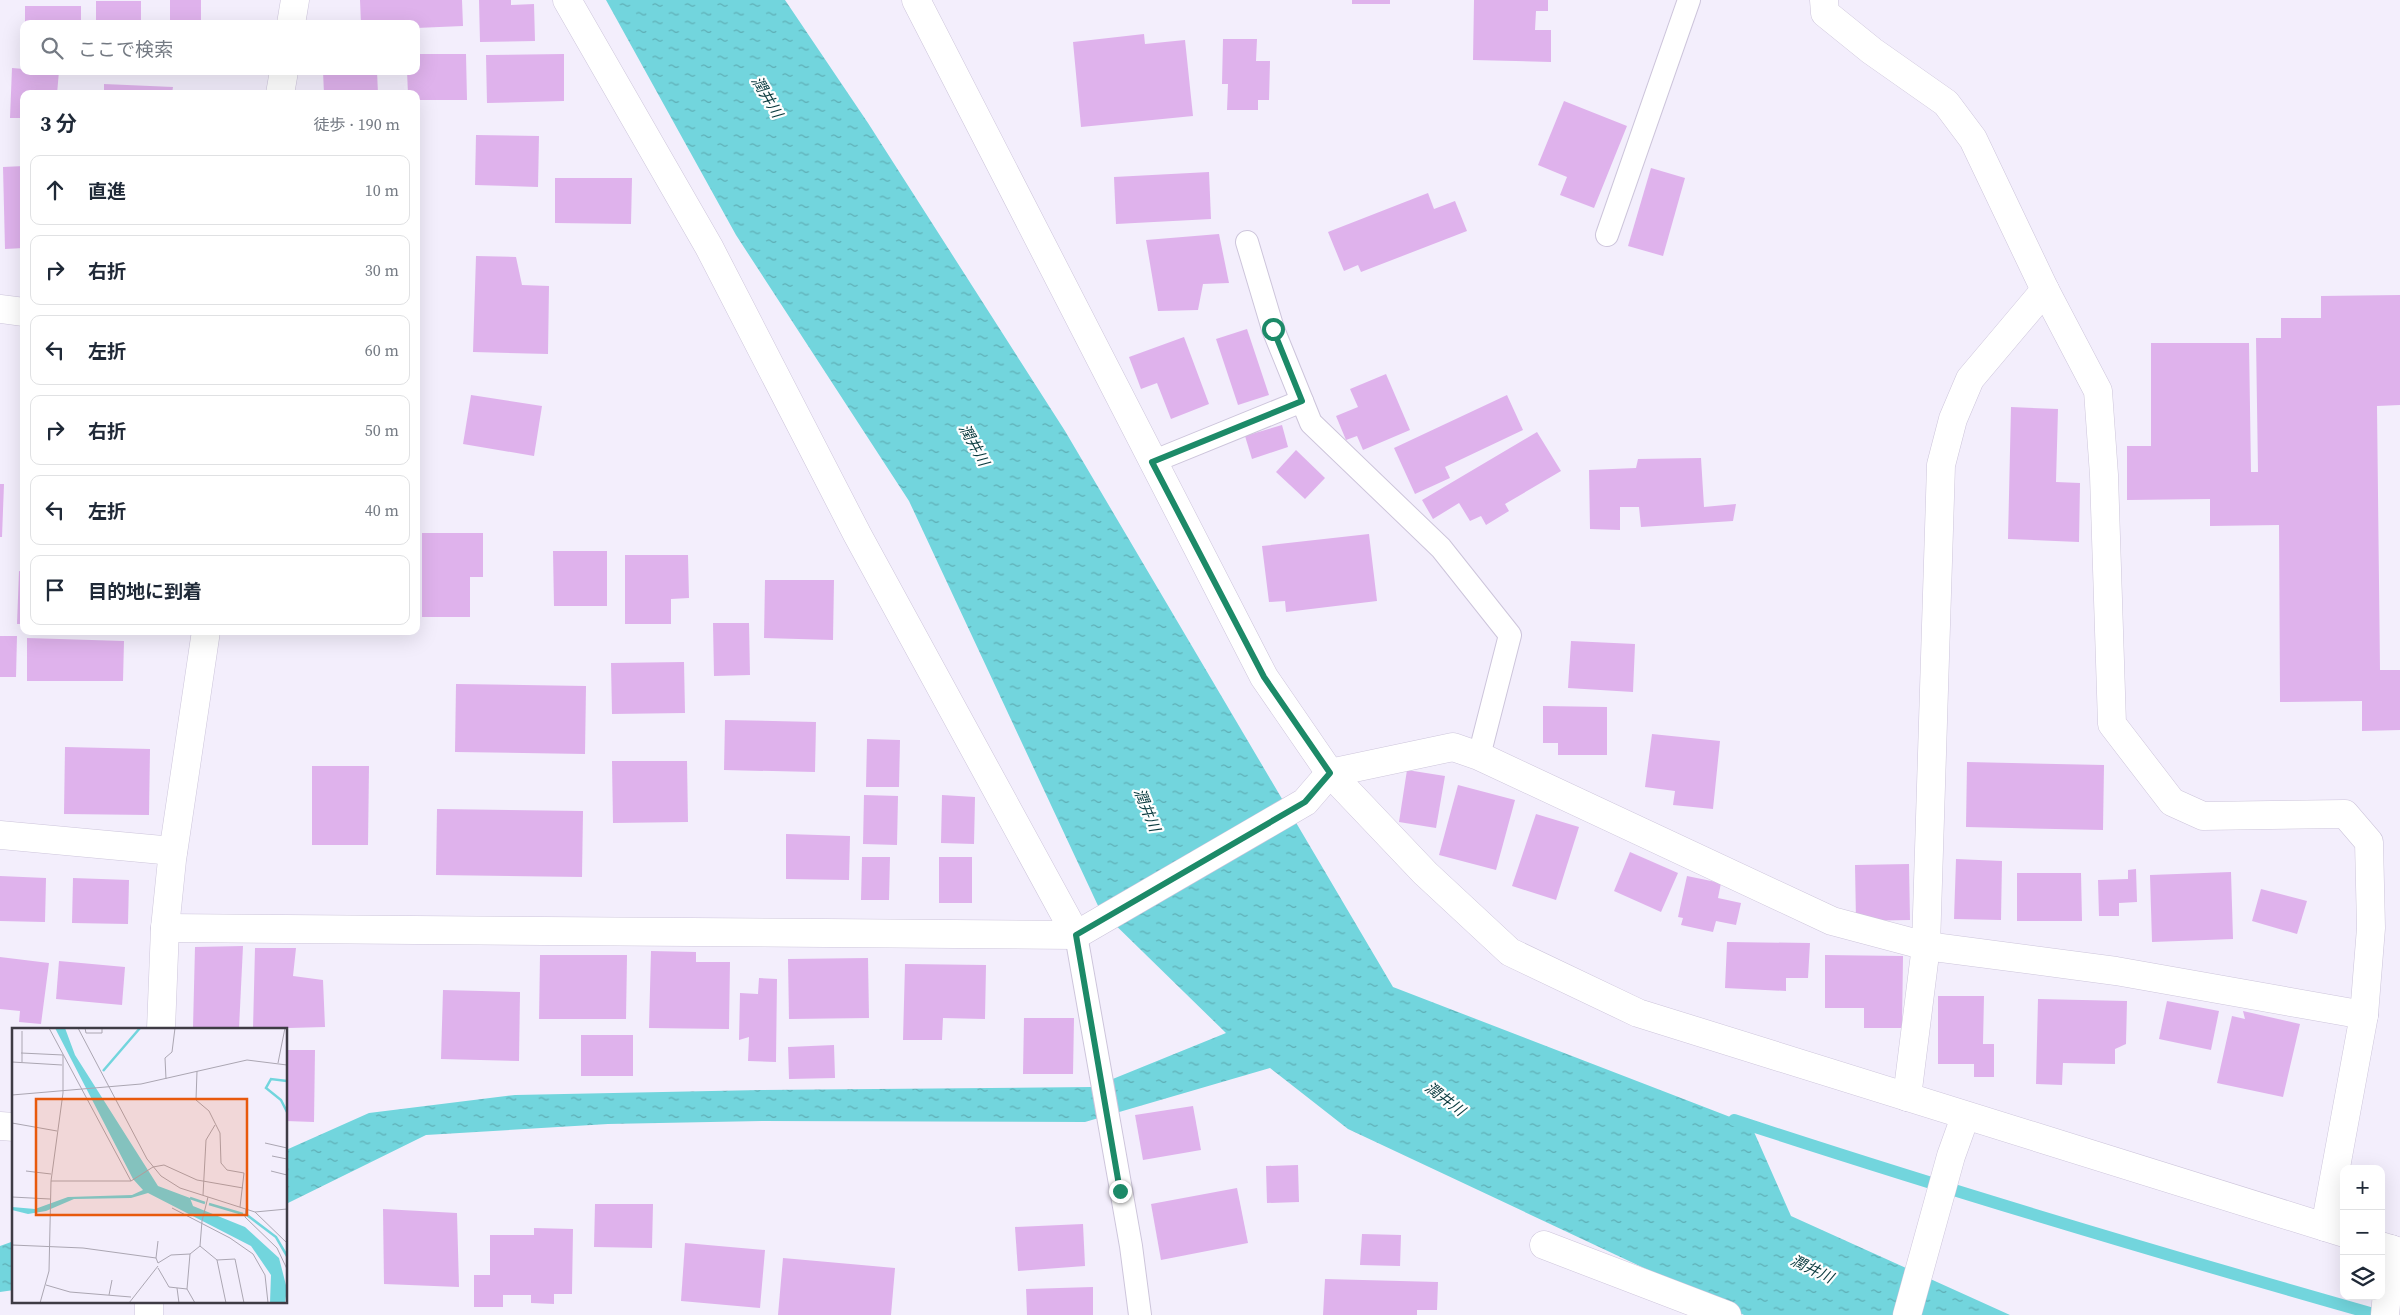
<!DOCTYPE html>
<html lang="ja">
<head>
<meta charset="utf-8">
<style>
  body { margin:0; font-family:"Source Serif 4","Noto Sans JP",serif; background:#f6f6f7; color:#1f2937 }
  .controls { position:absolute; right:15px; bottom:15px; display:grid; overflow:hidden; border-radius:10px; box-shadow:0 5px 20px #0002 }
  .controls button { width:45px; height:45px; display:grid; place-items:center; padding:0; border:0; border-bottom:1px solid #e0e1e3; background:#fff; color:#1f2937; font:25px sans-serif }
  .stop { position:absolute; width:15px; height:15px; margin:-11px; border:4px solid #1c8a68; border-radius:50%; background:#fff }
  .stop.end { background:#1c8a68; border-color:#fff; box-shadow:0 1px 5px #0008 }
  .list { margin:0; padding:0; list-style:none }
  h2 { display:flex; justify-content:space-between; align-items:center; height:65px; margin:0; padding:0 20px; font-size:21px }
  h2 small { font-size:16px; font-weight:400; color:#747a83 }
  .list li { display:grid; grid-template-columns:32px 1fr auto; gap:15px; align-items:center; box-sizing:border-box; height:70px; margin:0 10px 10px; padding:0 10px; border:1px solid #e0e1e3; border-radius:10px }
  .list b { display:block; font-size:19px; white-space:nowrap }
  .list em { font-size:16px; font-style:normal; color:#747a83 }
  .icon { flex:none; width:28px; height:28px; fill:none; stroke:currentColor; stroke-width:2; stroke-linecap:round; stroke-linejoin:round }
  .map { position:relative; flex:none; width:2400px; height:1315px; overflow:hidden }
  .search { position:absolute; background:#fff; box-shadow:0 5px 20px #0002; left:20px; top:20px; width:400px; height:55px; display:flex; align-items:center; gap:12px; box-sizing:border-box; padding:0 18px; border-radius:10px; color:#747a83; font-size:19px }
  .panel { position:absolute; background:#fff; box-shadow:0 5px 20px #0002; left:20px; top:90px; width:400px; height:545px; border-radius:10px }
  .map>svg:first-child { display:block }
  .water { fill:url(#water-ripples) }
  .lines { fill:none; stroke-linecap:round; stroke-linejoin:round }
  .stream { stroke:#72d5dd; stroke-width:12 }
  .building { fill:#dfb2ec }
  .lane-casing { stroke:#cdc5db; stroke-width:24 }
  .street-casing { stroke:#cdc5db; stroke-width:29 }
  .secondary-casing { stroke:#cdc5db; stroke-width:29 }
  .lane { stroke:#fff; stroke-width:22 }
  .street { stroke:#fff; stroke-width:28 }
  .secondary { stroke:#fff; stroke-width:28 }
  .route { stroke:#1c8a68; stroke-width:6 }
  .labels { text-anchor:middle; stroke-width:4.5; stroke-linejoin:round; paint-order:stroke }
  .water-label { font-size:15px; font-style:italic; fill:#093a3e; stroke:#fefefe }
  .inset-river { fill:none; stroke:#72d5dd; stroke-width:2.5 }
  .inset-road { fill:none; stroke:#aba6b2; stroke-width:1 }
  .view { fill:#e8590c; fill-opacity:0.15; stroke:#e8590c; stroke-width:2.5 }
  .inset-edge { fill:none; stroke:#3e3b44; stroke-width:2.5 }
</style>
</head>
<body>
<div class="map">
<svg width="2400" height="1315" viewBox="0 0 2400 1315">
  <defs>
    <pattern id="water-ripples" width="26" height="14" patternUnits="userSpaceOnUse" patternTransform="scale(1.25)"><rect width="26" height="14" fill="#72d5dd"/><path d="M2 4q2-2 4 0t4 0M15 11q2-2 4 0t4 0" fill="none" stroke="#5faeb5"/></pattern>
  </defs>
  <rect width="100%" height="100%" fill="#f3eefc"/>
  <g class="water">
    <path d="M606,0H785L868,123L1065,431L1393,987L1751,1125L1791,1216L2010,1315H1744L1348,1129L1270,1068L1085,1122L762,1121L608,1124L426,1135L286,1204V1150L369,1113L515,1095L761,1090L1093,1087L1226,1033L1100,910L909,501L736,235Z"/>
    <path d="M14,1241V1290L0,1292V1246Z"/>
  </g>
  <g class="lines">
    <path class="stream" d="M1734,1120C1947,1190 2162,1254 2377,1315"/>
  </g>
  <g class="building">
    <rect x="170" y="0" width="31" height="24"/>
    <path d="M360,0H462L463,26L416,28V24H361Z"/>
    <path d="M479,0H511V5L534,4L535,41L480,42Z"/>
    <rect x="1352" y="0" width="38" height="4"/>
    <path d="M1474,0H1548V11H1536L1535,30H1551V62L1473,60Z"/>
    <rect x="96" y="1" width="45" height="23"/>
    <rect x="25" y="6" width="56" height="18"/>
    <path d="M1144,34L1145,44L1185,40L1193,116L1081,127L1073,42Z"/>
    <path d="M1223,39H1257L1256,61H1270L1269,100H1258V110H1227L1228,84H1222Z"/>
    <path d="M416,54H466L467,100H416V94H408L407,71H416Z"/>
    <path d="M564,54V101L487,103L486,55Z"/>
    <path d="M12,68L24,69V71H59L57,94H24V118H10Z"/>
    <path d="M323,71H377L378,94H324Z"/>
    <path d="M104,84L173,87L172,94H104Z"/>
    <path d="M1564,101L1627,126L1594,208L1560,195L1567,177L1538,165Z"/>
    <path d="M476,135L539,136L538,187L475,185Z"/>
    <path d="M24,166V248L5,249L3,167Z"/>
    <path d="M1651,168L1685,178L1663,256L1628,246Z"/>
    <path d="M1209,172L1211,219L1116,224L1114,177Z"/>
    <path d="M555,178H632L631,224L555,223Z"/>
    <path d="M1428,193L1434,209L1455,201L1467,231L1361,272L1358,265L1344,271L1328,232Z"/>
    <path d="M1219,234L1229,283L1203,284L1198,310L1158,311L1146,240Z"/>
    <path d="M476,256L516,257L522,285L549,286L548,354L473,352Z"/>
    <path d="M2400,295V405L2377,406L2380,670H2400V730L2362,731V701L2280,702L2279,525L2210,526V499L2127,500V446H2151V343H2249L2251,472H2258L2256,338H2281V318H2321V296Z"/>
    <path d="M1247,329L1269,395L1238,405L1216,339Z"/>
    <path d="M1184,337L1209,404L1171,419L1157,383L1141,389L1129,357Z"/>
    <path d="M1386,374L1410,430L1363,450L1357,436L1346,440L1336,416L1358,407L1350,389Z"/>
    <path d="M471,395L542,406L534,456L463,444Z"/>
    <path d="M1507,395L1523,430L1445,467L1450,478L1415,494L1394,448Z"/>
    <path d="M2011,407L2058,409L2056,482L2080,483L2079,542L2008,539Z"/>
    <path d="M1282,425L1288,447L1252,459L1245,436Z"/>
    <path d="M1537,432L1561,471L1505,504L1509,511L1486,525L1481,516L1470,521L1459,503L1433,519L1422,500Z"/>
    <path d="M1296,450L1325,478L1305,499L1276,472Z"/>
    <path d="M1701,458L1704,507L1736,504L1733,521L1641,527L1639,507H1620V530L1590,529L1589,470L1636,468L1638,459Z"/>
    <path d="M0,484H4L2,537H0Z"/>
    <path d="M422,533H483V577H470V617H422Z"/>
    <path d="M1369,534L1377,601L1286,612L1285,601L1269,602L1262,546Z"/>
    <path d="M553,551H607V606H554Z"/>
    <path d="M625,555H688L689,598L671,599V624H625Z"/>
    <path d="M19,571L24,572V624H17Z"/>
    <path d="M765,580H834L833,640L764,638Z"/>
    <path d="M713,623H749L750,675L714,676Z"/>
    <path d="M0,636H17L16,677H0Z"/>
    <path d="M27,638L124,641L123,681H27Z"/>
    <path d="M1571,641L1635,644L1633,692L1568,688Z"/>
    <path d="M684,662L685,713L612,714L611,663Z"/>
    <path d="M456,684L586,686L585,754L455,752Z"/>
    <path d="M1543,706L1607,707V755H1558V743H1543Z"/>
    <path d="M725,720L816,722L815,772L724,770Z"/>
    <path d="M1652,734L1720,741L1713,809L1673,805L1675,791L1645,787Z"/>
    <path d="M867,739L900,740L899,787H866Z"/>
    <path d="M65,747L150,749L149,815L64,814Z"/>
    <path d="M612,761H687L688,822L613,823Z"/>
    <path d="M1967,762L2104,765L2103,830L1966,827Z"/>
    <path d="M312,766H369L368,845H312Z"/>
    <path d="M1407,770L1445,776L1436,828L1399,822Z"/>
    <path d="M1458,785L1515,800L1496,870L1439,855Z"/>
    <path d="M864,795L898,796L897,845L863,844Z"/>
    <path d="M942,795L975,797L974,844L941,843Z"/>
    <path d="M437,809L583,811L582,877L436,875Z"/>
    <path d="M1536,814L1579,827L1556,900L1512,886Z"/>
    <path d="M786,834L850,836L849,880L786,879Z"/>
    <path d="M1630,852L1678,873L1661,912L1614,891Z"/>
    <path d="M862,857H890L889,900H861Z"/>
    <rect x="939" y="857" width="33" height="46"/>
    <path d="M1956,859L2002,861L2001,920L1954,919Z"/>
    <path d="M1909,864L1910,920L1856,921L1855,865Z"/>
    <path d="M2136,869L2137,902L2119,903V916H2099L2098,880L2128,879V870Z"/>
    <path d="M2231,872L2233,939L2152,942L2150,875Z"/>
    <path d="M2017,873H2081L2082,921H2017Z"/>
    <path d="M0,876L46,878L45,922L0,921Z"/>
    <path d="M1687,876L1721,883L1718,898L1741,903L1736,925L1716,921L1713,932L1681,925L1683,918L1678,917Z"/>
    <path d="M73,878L129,880L128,924L72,923Z"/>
    <path d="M2261,889L2307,901L2297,934L2252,921Z"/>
    <path d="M1727,942L1810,943L1808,978H1786V991L1725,988Z"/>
    <path d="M243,946L239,1029L193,1028L195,947Z"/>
    <path d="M255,948H296L293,976L323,980L325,1027L253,1029Z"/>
    <path d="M651,951L696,952V962H730L729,1029L649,1028Z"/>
    <path d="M540,955H627L626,1019H539Z"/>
    <path d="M1825,955L1903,956L1902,1028H1864V1008H1825Z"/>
    <path d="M0,957L49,963L41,1024L19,1022L20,1011L0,1009Z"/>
    <path d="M868,958L869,1018L789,1019L788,959Z"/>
    <path d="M59,961L125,967L122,1005L56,999Z"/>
    <path d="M905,964L986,965L985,1019L943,1018L942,1040H903Z"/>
    <path d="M759,978L777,979L776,1062L748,1061L749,1037L739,1040L740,993L758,994Z"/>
    <path d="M443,990L520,992L519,1061L441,1059Z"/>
    <path d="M1938,996H1984L1983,1044H1994V1077H1974V1064H1938Z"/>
    <path d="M2038,999L2127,1001L2126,1044L2115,1049V1064L2063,1063L2062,1085L2036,1084Z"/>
    <path d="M2167,1001L2219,1011L2211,1050L2159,1039Z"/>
    <path d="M2243,1011L2300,1024L2283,1097L2217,1083L2232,1016L2245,1019Z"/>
    <path d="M1024,1018H1074L1073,1074H1023Z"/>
    <rect x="581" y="1035" width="52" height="41"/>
    <path d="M834,1045L835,1078L789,1079L788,1047Z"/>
    <path d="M286,1050H315L314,1122L286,1121Z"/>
    <path d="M1193,1106L1201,1150L1143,1160L1135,1115Z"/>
    <path d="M1298,1165L1299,1202L1267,1203L1266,1166Z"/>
    <path d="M1237,1188L1248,1243L1161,1260L1151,1204Z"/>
    <path d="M595,1204H653L652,1248L594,1247Z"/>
    <path d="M383,1209L457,1213L459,1287L384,1284Z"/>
    <path d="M1083,1224L1085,1266L1018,1271L1015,1227Z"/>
    <path d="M534,1228L573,1229L572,1294H554V1304L531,1303V1295H503V1307H474V1275H490V1235H534Z"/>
    <path d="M1362,1234L1401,1235L1400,1266L1360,1265Z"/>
    <path d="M685,1243L765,1250L760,1308L681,1301Z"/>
    <path d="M783,1258L895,1268L891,1315H778Z"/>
    <path d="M1325,1279L1438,1282L1437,1310H1417V1315H1323Z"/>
    <path d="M1093,1287V1315H1027L1026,1289Z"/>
  </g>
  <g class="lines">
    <defs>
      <g id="lane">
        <path d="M1607,235L1689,0"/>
        <path d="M1247,242L1273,329L1311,423L1441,548L1510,635L1479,756"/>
        <path d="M1152,462L1302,401"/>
        <path d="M1076,935L1131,1246L1140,1315"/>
      </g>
      <g id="street">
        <path d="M567,0L709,247L857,534L1076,935"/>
        <path d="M1824,0L1825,13L1872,51L1946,103L1973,139L2045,290L2098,391L2104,475L2112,724L2172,802L2203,816L2345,814L2369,842L2371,928L2364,1015L2325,1227"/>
        <path d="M291,24L295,0"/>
        <path d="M280,94L284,71"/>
        <path d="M0,309L24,312"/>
        <path d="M0,835L173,851"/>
        <path d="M165,928L1076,935L1305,802L1330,773L1453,747L1479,756L1832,921L1926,946L2116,971L2364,1015"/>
        <path d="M161,1029L165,928L172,860L206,631"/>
        <path d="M1907,1097L1926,946L1941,465L1953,419L1970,379L2045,290"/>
        <path d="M0,1126L14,1127"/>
        <path d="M1544,1245L1727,1315"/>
        <path d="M149,1315V1301"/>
        <path d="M1907,1315L1951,1156L1965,1117"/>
        <path d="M2385,1315L2391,1249"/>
      </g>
      <g id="secondary">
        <path d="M916,0L1264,677L1330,773L1425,873L1510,952L1638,1013L2344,1233"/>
        <path d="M2381,1246L2400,1252"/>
      </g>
    </defs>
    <use href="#lane" class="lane-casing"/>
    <use href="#street" class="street-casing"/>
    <use href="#secondary" class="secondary-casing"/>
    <use href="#lane" class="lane"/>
    <use href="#street" class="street"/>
    <use href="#secondary" class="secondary"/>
  </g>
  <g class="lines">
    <path class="route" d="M1120,1191L1076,935L1305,802L1330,773L1264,677L1152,462L1302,401L1273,329"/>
  </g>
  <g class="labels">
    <g class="water-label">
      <text transform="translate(767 97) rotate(59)" y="5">潤井川</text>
      <text transform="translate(974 445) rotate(61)" y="5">潤井川</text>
      <text transform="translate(1147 810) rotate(68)" y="5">潤井川</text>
      <text transform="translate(1445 1099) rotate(37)" y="5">潤井川</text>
      <text transform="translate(1812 1269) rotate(26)" y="5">潤井川</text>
    </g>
  </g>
  <g transform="translate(12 1028)">
    <rect width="275" height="275" fill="#f3eefc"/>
    <path d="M43,0H53L63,27L146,158L178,170L181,178L233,199L267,230L275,261L273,275H258L259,247L239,218L136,165L119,170L62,171L34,183L16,186L0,182V179L23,181L56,169L120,167L131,162L121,151Z" fill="#72d5dd"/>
    <path class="inset-river" d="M91,43L128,0M275,53L259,51L254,60L269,72L275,84M178,170L193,175M197,176L231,186M235,187L264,209L275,228"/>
    <path class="inset-road" d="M37,0L119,153M66,0L135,131L149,148L168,160L243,184L275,215M73,0L74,5H90V0M10,3V34M9,25L51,27M0,34L50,37M266,35L273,0M185,43L184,72L197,83L208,105L209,135L215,142L232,145L228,179M154,51L153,30L160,24L163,0M0,67L129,56L235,32L275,37M0,95L45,103M253,115L275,120M260,128L275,131M14,143L39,146M259,143L275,147M39,153H119L141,139L152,137L185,152L231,160M191,167L194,112L203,97M0,169L38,171M196,169L190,193L188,218L205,232L214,275M160,180L218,210L241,226L253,247L256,275M234,181L233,189L265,220L275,241M243,184L275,181M0,217L71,220L144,230L146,235L159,227L178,226L188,218M144,230L146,213M205,232L223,231L232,275M146,240L157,259L175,261L183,275M34,257L58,264L119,269M165,260L167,275M175,261L178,226M97,267L100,252M28,275L37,243L39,153L51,65V27M117,275L146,238"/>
    <path class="view" d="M24,71H235V187H24Z"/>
    <rect width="275" height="275" class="inset-edge"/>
  </g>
</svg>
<div class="controls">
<button>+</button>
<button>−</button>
<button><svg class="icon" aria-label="layers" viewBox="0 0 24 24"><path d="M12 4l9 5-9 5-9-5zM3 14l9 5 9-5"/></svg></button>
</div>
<div class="stop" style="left:1273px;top:329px"></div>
<div class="stop end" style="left:1120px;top:1191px"></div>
<div class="search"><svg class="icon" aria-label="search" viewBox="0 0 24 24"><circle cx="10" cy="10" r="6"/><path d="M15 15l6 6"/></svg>ここで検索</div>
<section class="panel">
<h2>3 分<small>徒歩 · 190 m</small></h2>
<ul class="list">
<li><svg class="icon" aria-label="ahead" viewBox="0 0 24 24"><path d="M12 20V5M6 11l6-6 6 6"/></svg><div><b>直進</b></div><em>10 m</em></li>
<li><svg class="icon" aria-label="right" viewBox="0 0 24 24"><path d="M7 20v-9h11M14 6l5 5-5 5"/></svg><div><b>右折</b></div><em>30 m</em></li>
<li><svg class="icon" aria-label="left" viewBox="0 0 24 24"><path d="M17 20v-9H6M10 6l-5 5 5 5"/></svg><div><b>左折</b></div><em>60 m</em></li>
<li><svg class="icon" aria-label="right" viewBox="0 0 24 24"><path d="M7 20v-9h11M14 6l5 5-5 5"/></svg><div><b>右折</b></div><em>50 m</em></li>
<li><svg class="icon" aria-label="left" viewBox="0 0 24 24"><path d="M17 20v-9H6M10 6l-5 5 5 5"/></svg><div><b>左折</b></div><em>40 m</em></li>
<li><svg class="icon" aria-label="arrive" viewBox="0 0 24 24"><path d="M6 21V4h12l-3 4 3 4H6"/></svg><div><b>目的地に到着</b></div></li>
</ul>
</section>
</div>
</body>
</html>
